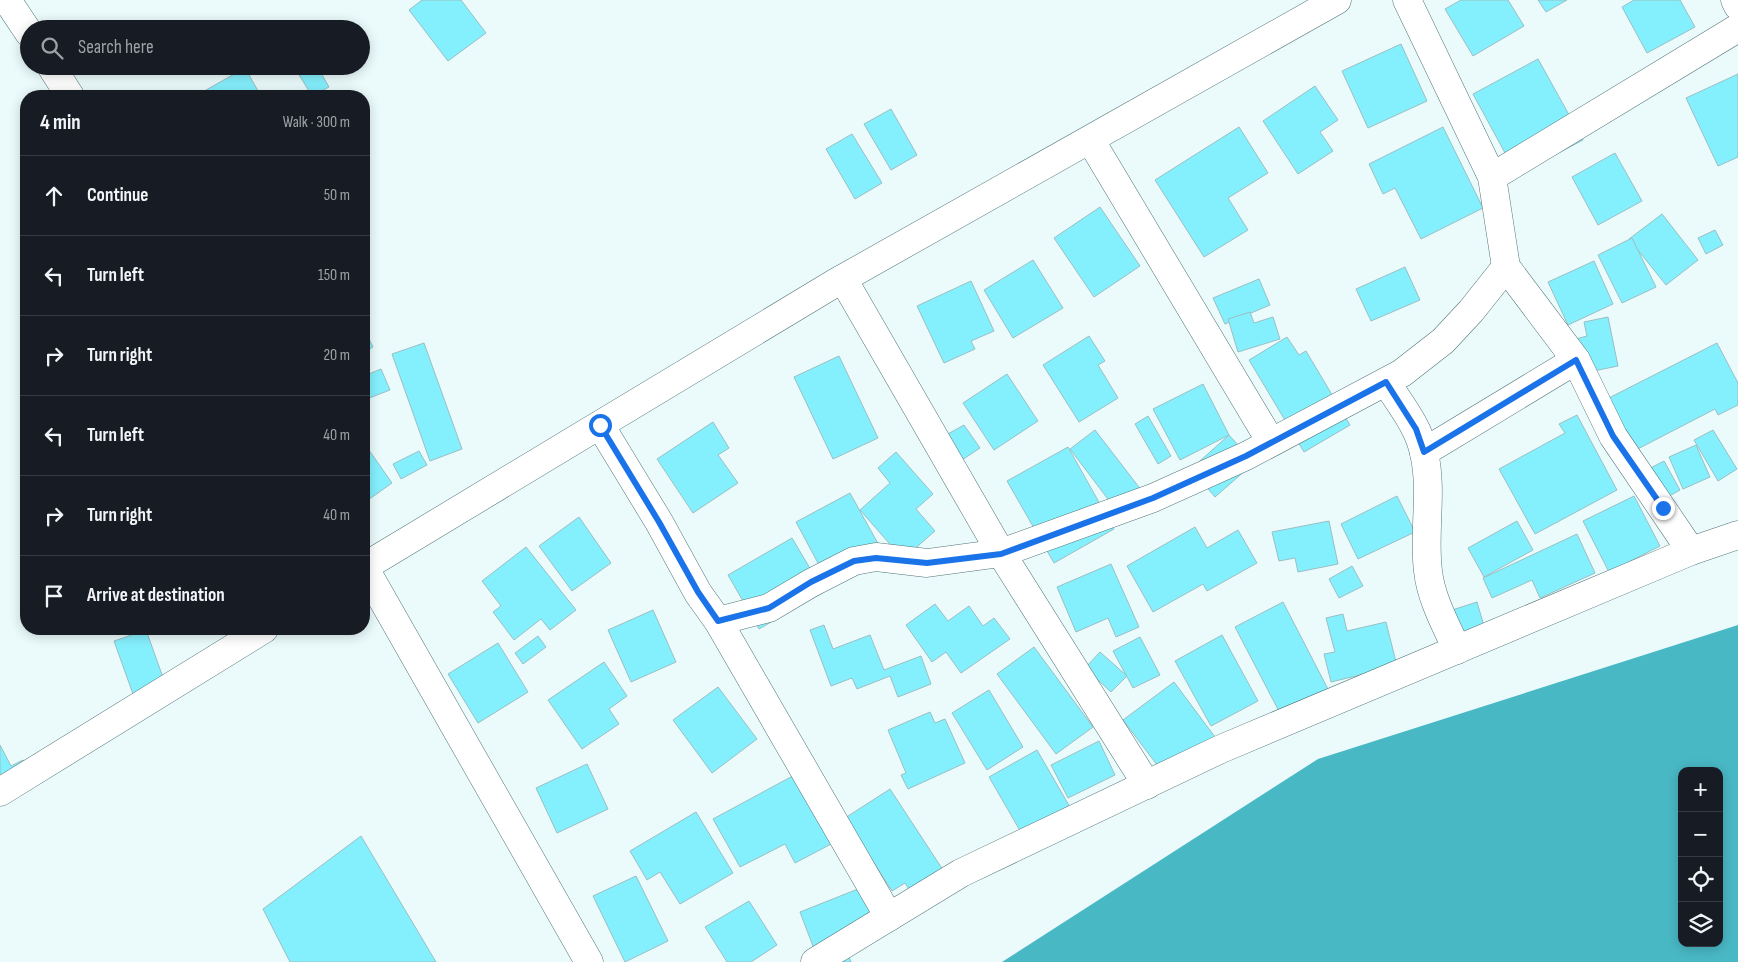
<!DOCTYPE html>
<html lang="en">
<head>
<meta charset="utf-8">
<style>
  body { margin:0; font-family:"Sofia Sans Condensed",sans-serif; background:#20242c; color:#f1f3f6 }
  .controls { position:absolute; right:15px; bottom:15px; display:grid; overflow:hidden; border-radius:10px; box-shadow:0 2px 12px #0003 }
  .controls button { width:45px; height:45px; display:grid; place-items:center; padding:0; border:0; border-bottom:1px solid #363941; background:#171b24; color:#f1f3f6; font:25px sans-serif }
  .stop { position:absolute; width:15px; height:15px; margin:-11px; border:4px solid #1a73e8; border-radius:50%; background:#fff }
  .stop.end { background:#1a73e8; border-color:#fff; box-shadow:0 1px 5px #0008 }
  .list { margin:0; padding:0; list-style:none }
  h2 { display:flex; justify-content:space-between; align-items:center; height:65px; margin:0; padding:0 20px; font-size:21px }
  h2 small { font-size:16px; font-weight:400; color:#9ea1a6 }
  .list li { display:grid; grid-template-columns:32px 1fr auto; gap:15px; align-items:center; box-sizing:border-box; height:80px; padding:0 20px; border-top:1px solid #363941 }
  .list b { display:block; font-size:19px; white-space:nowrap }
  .list em { font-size:16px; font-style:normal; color:#9ea1a6 }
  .icon { flex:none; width:28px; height:28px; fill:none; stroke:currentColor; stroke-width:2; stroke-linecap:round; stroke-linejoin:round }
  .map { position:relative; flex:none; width:1738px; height:962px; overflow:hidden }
  .search { position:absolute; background:#171b24; box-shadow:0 2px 12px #0003; left:20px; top:20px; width:350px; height:55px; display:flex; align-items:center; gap:12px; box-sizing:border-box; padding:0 18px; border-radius:28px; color:#9ea1a6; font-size:19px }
  .panel { position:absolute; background:#171b24; box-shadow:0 2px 12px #0003; left:20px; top:90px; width:350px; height:545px; border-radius:20px }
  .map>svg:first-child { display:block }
  .water { fill:#49b8c5; fill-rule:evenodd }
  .building { fill:#85f0fd; stroke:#99bfc4 }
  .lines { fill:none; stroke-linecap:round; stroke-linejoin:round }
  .street-casing { stroke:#517579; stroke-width:29 }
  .street { stroke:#fff; stroke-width:28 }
  .route { stroke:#1a73e8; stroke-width:6 }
</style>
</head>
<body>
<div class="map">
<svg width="1738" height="962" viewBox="0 0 1738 962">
  <rect width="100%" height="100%" fill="#ebfbfc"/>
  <path class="water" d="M1738,625V962H1002L1318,759ZM1682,771H1719V943H1682Z"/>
  <g class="building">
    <path d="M422,0H461L486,33L448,61L409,10Z"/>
    <path d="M1461,0H1508L1524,26L1473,56L1445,9Z"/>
    <path d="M1538,0H1567L1546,12Z"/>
    <path d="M1634,0H1680L1695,27L1647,53L1622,7Z"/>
    <path d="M1401,44L1427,101L1368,128L1342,71Z"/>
    <path d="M1538,59L1583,140L1517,175L1473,94Z"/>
    <path d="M311,66H317L329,87L312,96L298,73Z"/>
    <path d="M245,68L261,96H209L206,90Z"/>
    <path d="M1738,74V157L1718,166L1686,98Z"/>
    <path d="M1315,86L1338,120L1320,132L1333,151L1298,174L1263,121Z"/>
    <path d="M891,109L917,155L891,170L864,124Z"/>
    <path d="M1239,127L1268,173L1228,198L1248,230L1204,257L1155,180Z"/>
    <path d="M1443,127L1483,208L1421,239L1395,188L1383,194L1369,164Z"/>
    <path d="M852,134L882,183L855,199L826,149Z"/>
    <path d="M1615,153L1642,201L1598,225L1572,177Z"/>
    <path d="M1100,207L1140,266L1094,297L1054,238Z"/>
    <path d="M1662,214L1698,260L1666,285L1629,239Z"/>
    <path d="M1715,230L1723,245L1706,254L1698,238Z"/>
    <path d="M1632,238L1656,287L1622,303L1598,255Z"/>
    <path d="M1033,260L1063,308L1013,338L984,290Z"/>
    <path d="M1594,261L1613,304L1568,325L1548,282Z"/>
    <path d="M1405,267L1420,300L1371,321L1356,289Z"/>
    <path d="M1259,279L1270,305L1225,324L1213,298Z"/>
    <path d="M971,281L994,331L971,341L975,349L944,363L917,306Z"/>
    <path d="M1250,312L1254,323L1273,317L1280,339L1238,352L1228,319Z"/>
    <path d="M1608,317L1618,366L1579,374L1572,340L1587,336L1584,322Z"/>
    <path d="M364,329L373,347L364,352Z"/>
    <path d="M1089,336L1105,361L1098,365L1118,398L1079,422L1043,365Z"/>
    <path d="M1287,337L1299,355L1306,351L1350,425L1304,452L1249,360Z"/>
    <path d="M424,343L462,449L430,461L392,354Z"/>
    <path d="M1717,343L1738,383V405L1718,415L1715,409L1626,455L1599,403Z"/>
    <path d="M839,356L878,438L833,459L794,377Z"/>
    <path d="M381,369L390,390L364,400V376Z"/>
    <path d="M1007,374L1038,421L994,450L963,403Z"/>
    <path d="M1203,384L1229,435L1180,460L1153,409Z"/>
    <path d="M1577,415L1617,490L1535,534L1499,469L1565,433L1559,424Z"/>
    <path d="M1148,416L1171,456L1158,464L1135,424Z"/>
    <path d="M713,422L729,448L718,455L738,483L693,513L657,459Z"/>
    <path d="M964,425L980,448L962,460L946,435Z"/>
    <path d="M1095,430L1145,495L1120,515L1070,449Z"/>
    <path d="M1713,430L1737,469L1718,481L1694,440Z"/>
    <path d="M1229,435L1254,463L1215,497L1191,469Z"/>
    <path d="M364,443L392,483L368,500L364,495Z"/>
    <path d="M1696,445L1710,477L1683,489L1669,457Z"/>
    <path d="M1068,447L1114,529L1054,563L1007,481Z"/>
    <path d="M419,451L427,465L401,479L393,464Z"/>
    <path d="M896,452L933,494L916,509L935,531L903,559L860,510L890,483L878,468Z"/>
    <path d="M1664,461L1680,490L1655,504L1639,474Z"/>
    <path d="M850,493L881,549L826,578L796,522Z"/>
    <path d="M1397,496L1415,532L1358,559L1341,524Z"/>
    <path d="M1634,496L1660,546L1609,572L1583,521Z"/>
    <path d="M579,517L611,563L572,591L539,546Z"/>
    <path d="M1329,521L1338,564L1298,572L1295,558L1279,561L1272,532Z"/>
    <path d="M1517,521L1533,550L1484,577L1468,548Z"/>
    <path d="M1195,527L1207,548L1238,530L1257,563L1207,591L1203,584L1153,612L1127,566Z"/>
    <path d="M1577,534L1595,573L1540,598L1532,580L1492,598L1483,578Z"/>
    <path d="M792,538L824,592L759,629L728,575Z"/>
    <path d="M526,547L576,610L550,630L541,619L514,640L493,612L501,606L482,581Z"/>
    <path d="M1111,564L1139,627L1116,637L1108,618L1076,632L1057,587Z"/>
    <path d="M1352,566L1363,586L1339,598L1329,579Z"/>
    <path d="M1283,602L1331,695L1283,719L1235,627Z"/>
    <path d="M1477,602L1484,626L1457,635L1449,611Z"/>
    <path d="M935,604L948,621L969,606L983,626L994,618L1010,639L961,673L946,652L932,662L906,625Z"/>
    <path d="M653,610L676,662L631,682L608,630Z"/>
    <path d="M1343,614L1347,631L1386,622L1397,666L1331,682L1324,654L1335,652L1326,618Z"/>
    <path d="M824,625L833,649L870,635L884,670L921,656L931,684L898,697L890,676L857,689L852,678L831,686L810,630Z"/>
    <path d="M146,630L165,683L133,694L114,641Z"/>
    <path d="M1222,635L1258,701L1211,726L1175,661Z"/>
    <path d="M538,636L546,647L523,664L515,653Z"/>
    <path d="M1140,637L1160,675L1133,688L1113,651Z"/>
    <path d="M498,643L528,692L478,723L448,674Z"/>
    <path d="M1034,647L1093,727L1056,754L997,674Z"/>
    <path d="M1100,652L1127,676L1111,692L1085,668Z"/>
    <path d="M604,662L627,696L609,709L619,724L582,749L548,700Z"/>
    <path d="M1174,682L1215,737L1164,774L1123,720Z"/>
    <path d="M718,687L757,739L712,773L673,720Z"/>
    <path d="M989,690L1023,747L987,770L952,713Z"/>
    <path d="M930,712L935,723L945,719L965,763L908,789L901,775L906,773L888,730Z"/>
    <path d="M1099,741L1115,775L1068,798L1051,765Z"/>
    <path d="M0,745L11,766L23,760L34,780L12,792L0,773Z"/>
    <path d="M1037,750L1070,807L1022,834L989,777Z"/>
    <path d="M587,764L608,809L557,833L536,788Z"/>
    <path d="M800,772L833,843L795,863L785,844L740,867L713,819Z"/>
    <path d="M890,789L945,873L912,894L905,883L892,891L845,818Z"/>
    <path d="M696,812L733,873L680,904L660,872L647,880L630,851Z"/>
    <path d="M361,836L436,962H290L263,909Z"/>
    <path d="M636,876L668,941L625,962L593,896Z"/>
    <path d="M868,885L881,921L841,936L851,962H819L800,912Z"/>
    <path d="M749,901L777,945L751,962H727L705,927Z"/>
  </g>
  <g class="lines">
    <defs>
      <g id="street">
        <path d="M7,0L29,33"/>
        <path d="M1407,0L1492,177L1506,267L1576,360L1613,436L1691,551"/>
        <path d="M1735,0L1738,6"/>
        <path d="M51,66L70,96"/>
        <path d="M1091,141L1271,442"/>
        <path d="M1492,177L1738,28"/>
        <path d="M843,279L1001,553L1147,785"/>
        <path d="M1386,382C1400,404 1419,427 1424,453C1433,491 1423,532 1428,571C1431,599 1446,625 1457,650"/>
        <path d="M600,425L659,522L698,593L718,621L769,608L811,583L854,561L876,557L927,563L1001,553L1153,498L1246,456L1402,373L1443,341L1471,311L1506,267"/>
        <path d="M1424,452L1576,360"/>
        <path d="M364,567L835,283L1337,0"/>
        <path d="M364,567L589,962"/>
        <path d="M718,621L889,917"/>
        <path d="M0,792L264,629"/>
        <path d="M815,962L961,873L1221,749L1691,551L1738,535"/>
      </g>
    </defs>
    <use href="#street" class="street-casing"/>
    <use href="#street" class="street"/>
  </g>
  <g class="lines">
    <path class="route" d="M600,425L659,522L698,592L718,621L769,608L811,582L854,561L876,558L927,563L1001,554L1153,498L1246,456L1386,382L1416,429L1424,452L1576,360L1613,436L1663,508"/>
  </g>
</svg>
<div class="controls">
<button>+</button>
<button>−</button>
<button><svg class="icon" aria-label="locate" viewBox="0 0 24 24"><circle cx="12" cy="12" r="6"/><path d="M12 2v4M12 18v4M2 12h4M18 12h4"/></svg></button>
<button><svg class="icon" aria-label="layers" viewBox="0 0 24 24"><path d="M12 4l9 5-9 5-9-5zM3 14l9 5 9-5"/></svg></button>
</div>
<div class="stop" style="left:600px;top:425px"></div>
<div class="stop end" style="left:1663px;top:508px"></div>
<div class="search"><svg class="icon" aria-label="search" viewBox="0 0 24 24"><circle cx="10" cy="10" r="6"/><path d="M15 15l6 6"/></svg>Search here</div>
<section class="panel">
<h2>4 min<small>Walk · 300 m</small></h2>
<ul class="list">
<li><svg class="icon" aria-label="ahead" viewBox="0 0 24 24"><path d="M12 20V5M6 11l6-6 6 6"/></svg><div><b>Continue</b></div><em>50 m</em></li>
<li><svg class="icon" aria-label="left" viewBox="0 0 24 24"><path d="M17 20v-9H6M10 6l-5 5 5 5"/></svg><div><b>Turn left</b></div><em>150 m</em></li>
<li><svg class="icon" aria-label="right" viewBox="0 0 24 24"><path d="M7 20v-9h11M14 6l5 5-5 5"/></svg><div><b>Turn right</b></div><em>20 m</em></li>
<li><svg class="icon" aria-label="left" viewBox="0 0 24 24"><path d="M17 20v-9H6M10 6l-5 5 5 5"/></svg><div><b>Turn left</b></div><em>40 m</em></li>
<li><svg class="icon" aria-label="right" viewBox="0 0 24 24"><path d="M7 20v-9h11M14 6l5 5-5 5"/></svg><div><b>Turn right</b></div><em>40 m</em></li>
<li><svg class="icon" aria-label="arrive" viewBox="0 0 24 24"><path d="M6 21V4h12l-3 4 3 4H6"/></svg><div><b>Arrive at destination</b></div></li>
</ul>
</section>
</div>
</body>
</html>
